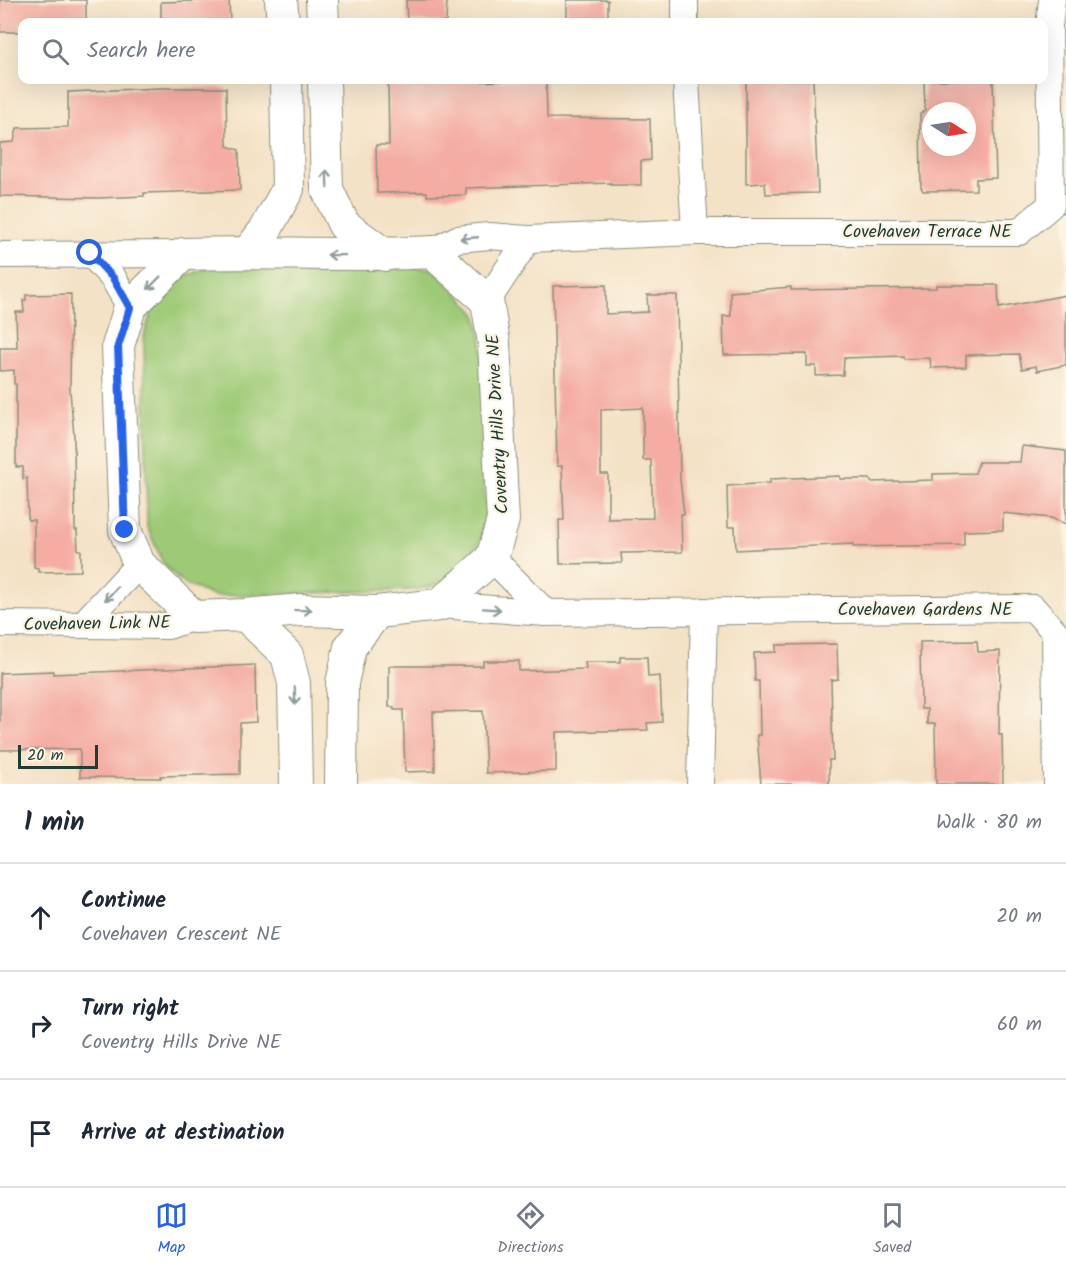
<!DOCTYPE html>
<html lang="en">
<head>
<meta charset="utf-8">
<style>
  body { margin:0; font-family:Kalam,sans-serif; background:#f6f6f7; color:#1f2937 }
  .compass { position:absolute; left:922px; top:102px; width:54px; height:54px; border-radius:50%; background:#fff; box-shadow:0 6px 24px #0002; rotate:102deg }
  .scale { position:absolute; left:18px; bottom:15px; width:80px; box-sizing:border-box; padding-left:6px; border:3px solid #1f3d34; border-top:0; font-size:16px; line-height:21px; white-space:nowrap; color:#1f3d34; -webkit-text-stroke:4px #fcf5e5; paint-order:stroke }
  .stop { position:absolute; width:18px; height:18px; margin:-14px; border:4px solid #2563eb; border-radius:50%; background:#fff }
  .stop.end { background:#2563eb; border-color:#fff; box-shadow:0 2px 6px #0008 }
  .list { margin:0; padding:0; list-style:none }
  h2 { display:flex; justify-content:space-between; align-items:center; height:78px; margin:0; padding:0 24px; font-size:26px }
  h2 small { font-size:20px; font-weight:400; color:#747a83 }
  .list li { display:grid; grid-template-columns:39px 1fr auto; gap:18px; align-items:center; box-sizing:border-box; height:108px; padding:0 24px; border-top:2px solid #e0e1e3 }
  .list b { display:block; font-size:22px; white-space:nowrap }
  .list p { margin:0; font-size:20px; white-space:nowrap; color:#747a83 }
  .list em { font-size:20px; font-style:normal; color:#747a83 }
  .icon { flex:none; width:33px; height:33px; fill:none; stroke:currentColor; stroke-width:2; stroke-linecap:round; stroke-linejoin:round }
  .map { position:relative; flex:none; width:1066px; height:784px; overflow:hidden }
  .search { position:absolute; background:#fff; box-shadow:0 6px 24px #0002; left:18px; right:18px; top:18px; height:66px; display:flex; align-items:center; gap:15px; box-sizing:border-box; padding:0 21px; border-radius:12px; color:#747a83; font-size:22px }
  .sheet { height:402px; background:#fff }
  nav { display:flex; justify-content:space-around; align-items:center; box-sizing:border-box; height:84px; border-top:2px solid #e0e1e3; background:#fff; font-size:16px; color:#747a83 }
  nav a { display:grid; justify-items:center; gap:3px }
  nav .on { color:#2563eb }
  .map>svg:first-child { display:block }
  .green { fill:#9eca77; stroke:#5e8456; stroke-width:1.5 }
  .building { fill:#f4aca3; fill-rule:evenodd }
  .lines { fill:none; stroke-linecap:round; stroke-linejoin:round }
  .minor-casing { stroke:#8a907d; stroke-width:28 }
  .tertiary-casing { stroke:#8a907d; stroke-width:34 }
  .minor { stroke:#fff; stroke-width:26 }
  .tertiary { stroke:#fff; stroke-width:32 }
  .oneway { stroke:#8f9e9a }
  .route { stroke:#2563eb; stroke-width:8 }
  .labels { text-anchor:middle; stroke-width:4.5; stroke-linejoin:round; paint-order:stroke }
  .street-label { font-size:18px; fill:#1f3d34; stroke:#fcf5e5 }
</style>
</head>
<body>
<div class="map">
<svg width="1066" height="784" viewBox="0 0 1066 784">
  <rect width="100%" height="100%" fill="#fcf5e5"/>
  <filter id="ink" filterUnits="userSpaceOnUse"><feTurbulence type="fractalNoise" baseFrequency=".0167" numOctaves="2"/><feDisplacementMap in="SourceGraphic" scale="12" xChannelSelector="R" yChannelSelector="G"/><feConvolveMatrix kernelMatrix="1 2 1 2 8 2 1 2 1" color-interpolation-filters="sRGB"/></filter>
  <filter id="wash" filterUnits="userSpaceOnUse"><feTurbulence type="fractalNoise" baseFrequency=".008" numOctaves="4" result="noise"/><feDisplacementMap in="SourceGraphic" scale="24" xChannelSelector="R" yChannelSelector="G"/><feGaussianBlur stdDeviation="1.35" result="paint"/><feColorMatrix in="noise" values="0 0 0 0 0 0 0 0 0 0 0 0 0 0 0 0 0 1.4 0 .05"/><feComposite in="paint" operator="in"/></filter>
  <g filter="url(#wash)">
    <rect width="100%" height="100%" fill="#f4e2c6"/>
    <path class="green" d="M212,267L433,268L476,313L482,339L485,520L479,543L466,563L448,579L429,587L413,590L213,596L183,583L164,565L147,527L144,338C152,296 172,278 212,267Z"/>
    <g id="blocks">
      <g class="building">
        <path d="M0,0H86V22H21V32H0Z"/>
        <path d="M229,0L230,22H161V2Z"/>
        <path d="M406,0H447L446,22H407Z"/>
        <rect x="567" y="0" width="41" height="22"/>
        <path d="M546,80L547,118L650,119L651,160L641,161V185H611V183L466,188V195L427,196V192L377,193L376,145H389L388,84Z"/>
        <path d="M746,80H813L818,193L766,194L765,183L746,184Z"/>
        <path d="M924,80H993L996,178L976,179V190L923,191L921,187L920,114L925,110ZM931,111H967V147H931Z"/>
        <path d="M160,88H226L227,146L239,150L240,190L144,193V196L99,198L0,196V143L14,142L17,128L68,127V92Z"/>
        <path d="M606,285V314L648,312L647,295H677L680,480L684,514H681L682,552L621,553L622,563L560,564L559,520H564L562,466H557L553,286ZM643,408V460H651L653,518L608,519V474H601V410Z"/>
        <path d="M936,285H998L999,308L1066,295V365L1037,371L1036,366L1022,369L1019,354L966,355V367L931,368L930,358L904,359L903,356L844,358L843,375L816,376V366H807V354L724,355L723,316H731L730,292L791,287V290L936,288Z"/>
        <path d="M71,294L70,391L74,436L75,530H77L78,550H81V571L38,572V568L34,567V520H28L27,478L23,479V467H16V384H14V370L0,371V348H17L16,312H24L23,300H26V295Z"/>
        <path d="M1022,446L1066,451V524L1051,518L1003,513V530L964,531V545L853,547V544L736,550L735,527H728L727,486L770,483V479L840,476V479H870L871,482L933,480V474L975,473L979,462H1020Z"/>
        <path d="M977,641L978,652L1000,651L999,735H1002L1003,784H936L935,724H927V709H921L920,642Z"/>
        <path d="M837,644L838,679L831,680L833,760H829V784H761L757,735H760L759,681H755L754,653L776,652V645Z"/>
        <path d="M620,657H647L648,677L660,676L662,722L647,723L648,730L556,732V771L486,773L483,711L433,712L435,771L405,772L403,710H394V707H389V666H483V661H519V671L586,669L585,662H620Z"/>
        <path d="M255,665L256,722L240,723V774L160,776L161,778L80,777V749L0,750V673L53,671V674Z"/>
      </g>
    </g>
  </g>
  <g filter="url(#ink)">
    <use href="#blocks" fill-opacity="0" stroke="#8a907d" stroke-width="1.5"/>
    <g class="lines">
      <defs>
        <g id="minor">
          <path d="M685,0V22"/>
          <path d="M686,80L695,232"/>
          <path d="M432,252L457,239L489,236L528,239L695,232H1019L1051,205L1049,26L1052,0"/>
          <path d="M90,253L113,278L130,307"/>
          <path d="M0,255L183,254"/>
          <path d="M487,301L528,239"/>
          <path d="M492,558L546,613"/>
          <path d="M439,605L546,613L1033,608L1055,632L1057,784"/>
          <path d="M0,624L168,626L194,617"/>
          <path d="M83,624L139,564"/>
          <path d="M700,784L704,611"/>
        </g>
        <g id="tertiary">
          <path d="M281,0L283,22"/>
          <path d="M322,0L323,22"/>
          <path d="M324,80L327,189L344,225L385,255"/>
          <path d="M249,251L266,229L288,189L286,80"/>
          <path d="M245,615L301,610L377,612L439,605L492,558L503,520L494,343L487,301L432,252C349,257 266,251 183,254L130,307L118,346L125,530L139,564L194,617L245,615L287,655L294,683L296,784"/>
          <path d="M341,784L342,683L350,647L377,612"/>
        </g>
      </defs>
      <use href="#minor" class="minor-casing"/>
      <use href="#tertiary" class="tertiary-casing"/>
      <use href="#minor" class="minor"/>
      <use href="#tertiary" class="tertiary"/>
    </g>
    <defs><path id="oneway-shaft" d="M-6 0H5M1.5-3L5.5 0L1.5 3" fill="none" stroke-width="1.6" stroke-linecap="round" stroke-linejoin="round" transform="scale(1.5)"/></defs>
    <g class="oneway">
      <use href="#oneway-shaft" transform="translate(327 179) rotate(-92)"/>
      <use href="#oneway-shaft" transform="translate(469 238) rotate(175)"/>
      <use href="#oneway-shaft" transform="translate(336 255) rotate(-179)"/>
      <use href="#oneway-shaft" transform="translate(154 283) rotate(135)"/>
      <use href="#oneway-shaft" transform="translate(111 594) rotate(133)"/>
      <use href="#oneway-shaft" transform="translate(492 609) rotate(4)"/>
      <use href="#oneway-shaft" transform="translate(303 610) rotate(-1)"/>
      <use href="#oneway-shaft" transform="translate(295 696) rotate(89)"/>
    </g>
  </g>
  <g class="lines" filter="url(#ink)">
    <path class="route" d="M90,253L113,278L130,308L118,346L125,530"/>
  </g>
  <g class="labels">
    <g class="street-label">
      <text x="927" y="237">Covehaven Terrace NE</text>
      <text transform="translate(497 424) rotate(-93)" y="6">Coventry Hills Drive NE</text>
      <text x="925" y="615">Covehaven Gardens NE</text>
      <text transform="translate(97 623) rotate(-1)" y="6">Covehaven Link NE</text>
    </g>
  </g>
</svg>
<svg class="compass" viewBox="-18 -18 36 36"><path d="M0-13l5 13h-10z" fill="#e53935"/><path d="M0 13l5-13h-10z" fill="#747a83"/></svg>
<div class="scale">20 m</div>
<div class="stop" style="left:90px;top:253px"></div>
<div class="stop end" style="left:125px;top:530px"></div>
<div class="search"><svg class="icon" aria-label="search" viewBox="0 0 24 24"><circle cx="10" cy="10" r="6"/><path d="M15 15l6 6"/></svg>Search here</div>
</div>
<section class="sheet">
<h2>1 min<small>Walk · 80 m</small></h2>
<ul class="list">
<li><svg class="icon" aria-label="ahead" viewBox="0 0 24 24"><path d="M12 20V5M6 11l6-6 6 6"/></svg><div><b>Continue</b><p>Covehaven Crescent NE</p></div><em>20 m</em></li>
<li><svg class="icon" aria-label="right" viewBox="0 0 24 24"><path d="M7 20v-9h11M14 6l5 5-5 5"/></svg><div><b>Turn right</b><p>Coventry Hills Drive NE</p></div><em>60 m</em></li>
<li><svg class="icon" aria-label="arrive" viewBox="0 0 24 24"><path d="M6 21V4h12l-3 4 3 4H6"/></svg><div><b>Arrive at destination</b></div></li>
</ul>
</section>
<nav>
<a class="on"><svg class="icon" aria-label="map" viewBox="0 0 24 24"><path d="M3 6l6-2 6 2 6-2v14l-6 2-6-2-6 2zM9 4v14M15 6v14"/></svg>Map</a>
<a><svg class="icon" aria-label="directions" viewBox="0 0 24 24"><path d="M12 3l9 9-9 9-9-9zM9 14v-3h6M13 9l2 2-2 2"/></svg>Directions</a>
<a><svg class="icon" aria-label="saved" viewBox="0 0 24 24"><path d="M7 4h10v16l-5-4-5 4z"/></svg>Saved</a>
</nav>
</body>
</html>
